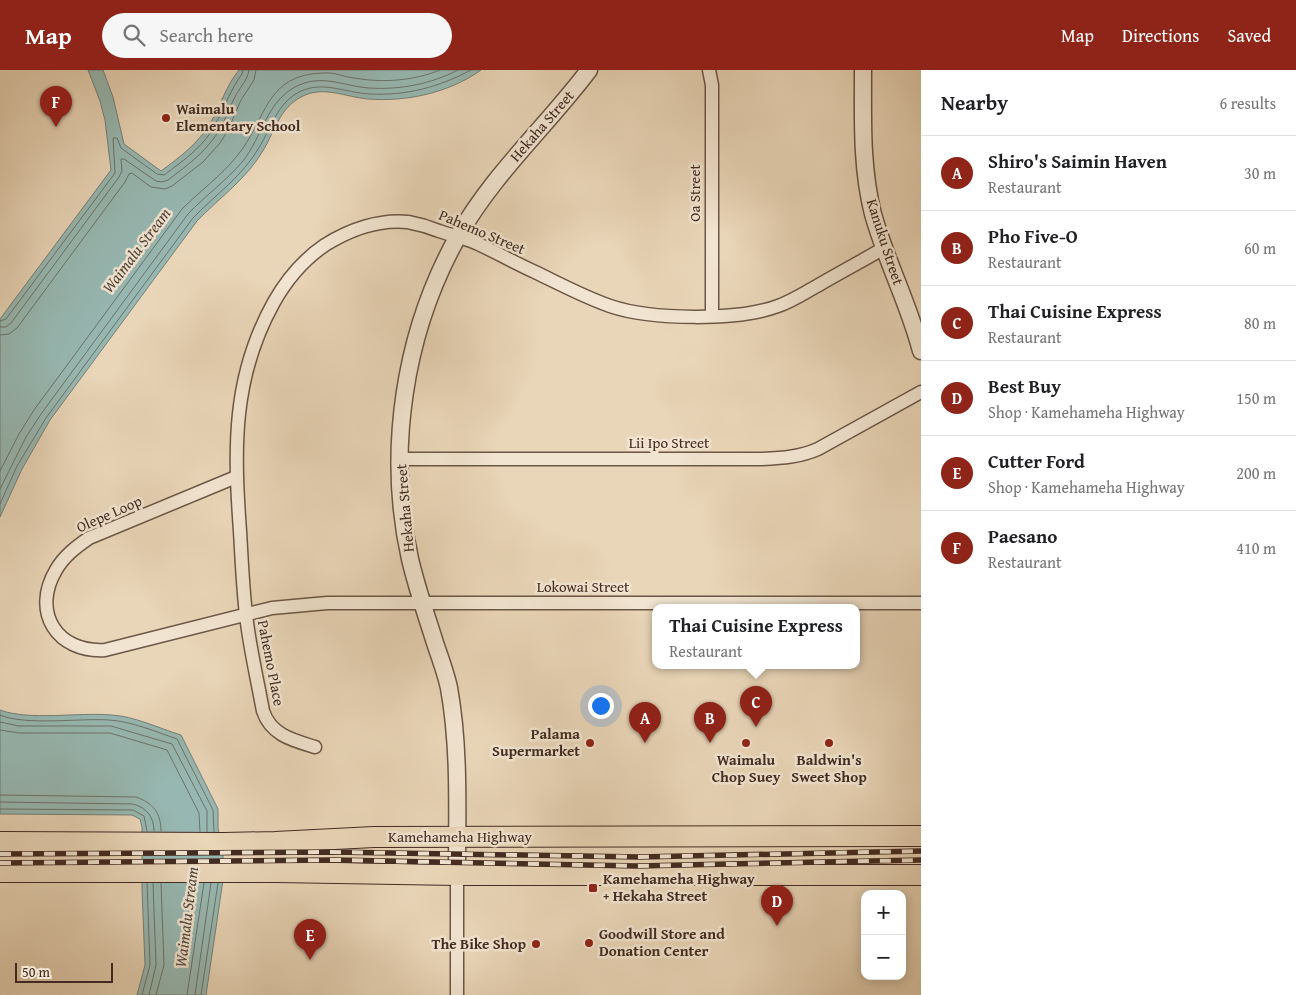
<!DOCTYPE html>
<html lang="en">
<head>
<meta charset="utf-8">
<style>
  body { margin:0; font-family:"Gentium Book Plus",serif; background:#f6f6f6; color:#202124 }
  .controls { position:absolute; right:15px; bottom:15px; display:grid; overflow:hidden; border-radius:10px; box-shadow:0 2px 12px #0003 }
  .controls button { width:45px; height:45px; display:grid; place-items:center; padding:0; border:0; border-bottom:1px solid #e0e0e0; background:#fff; color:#202124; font:25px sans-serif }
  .scale { position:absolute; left:15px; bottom:12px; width:98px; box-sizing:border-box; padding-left:5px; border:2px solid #432b22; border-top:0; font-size:14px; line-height:18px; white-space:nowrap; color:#432b22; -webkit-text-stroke:4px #f1e4d0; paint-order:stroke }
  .you { position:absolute; left:600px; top:635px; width:18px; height:18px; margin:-12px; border:4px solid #fff; border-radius:50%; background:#1a73e8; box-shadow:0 0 0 8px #1a73e833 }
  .badge { display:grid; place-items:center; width:32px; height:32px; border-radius:50%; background:#8f2418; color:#fff; font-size:16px; font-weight:700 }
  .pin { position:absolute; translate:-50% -41px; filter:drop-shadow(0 1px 2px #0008) }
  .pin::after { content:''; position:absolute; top:26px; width:18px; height:15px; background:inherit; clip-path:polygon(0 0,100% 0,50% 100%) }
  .popup { position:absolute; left:652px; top:534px; width:208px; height:65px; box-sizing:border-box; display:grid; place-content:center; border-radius:10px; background:#fff; filter:drop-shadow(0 1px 4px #0005); font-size:16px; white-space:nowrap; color:#757577 }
  .popup b { font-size:19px; color:#202124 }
  .popup::after { content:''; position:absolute; left:50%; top:100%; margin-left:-10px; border:10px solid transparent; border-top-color:#fff }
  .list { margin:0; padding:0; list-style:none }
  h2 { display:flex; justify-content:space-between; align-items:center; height:65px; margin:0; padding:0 20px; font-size:21px }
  h2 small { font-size:16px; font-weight:400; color:#757577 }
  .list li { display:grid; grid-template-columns:32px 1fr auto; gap:15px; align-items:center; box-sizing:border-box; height:75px; padding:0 20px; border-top:1px solid #e0e0e0 }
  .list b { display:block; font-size:19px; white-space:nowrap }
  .list p { margin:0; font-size:16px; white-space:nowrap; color:#757577 }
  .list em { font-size:16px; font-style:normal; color:#757577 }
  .icon { flex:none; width:28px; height:28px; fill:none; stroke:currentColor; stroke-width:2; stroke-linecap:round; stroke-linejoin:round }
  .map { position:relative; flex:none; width:921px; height:925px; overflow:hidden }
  header { display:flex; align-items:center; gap:30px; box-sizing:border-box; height:70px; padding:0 25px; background:#8f2418; color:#fff }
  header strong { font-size:24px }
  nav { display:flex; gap:28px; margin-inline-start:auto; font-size:18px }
  .search { width:350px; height:45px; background:#f6f6f6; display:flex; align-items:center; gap:12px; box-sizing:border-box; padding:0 18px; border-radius:28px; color:#757577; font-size:19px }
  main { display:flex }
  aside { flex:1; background:#fff }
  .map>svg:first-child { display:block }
  .water { fill:#97b8b2; stroke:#758078 }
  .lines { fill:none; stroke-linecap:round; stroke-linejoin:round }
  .shore { stroke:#6d726a; stroke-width:1 }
  .minor-casing { stroke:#6c5647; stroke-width:15 }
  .tertiary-casing { stroke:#6c5647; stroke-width:19 }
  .primary-casing { stroke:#432b22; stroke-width:22 }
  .minor { stroke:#f1e4d0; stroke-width:12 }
  .tertiary { stroke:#f1e4d0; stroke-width:16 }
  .primary { stroke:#e9d5b7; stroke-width:20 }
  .rail-casing { stroke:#432b22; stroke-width:5.5 }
  .rail { stroke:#f1e4d0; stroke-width:4; stroke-dasharray:11; stroke-linecap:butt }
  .poi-dot { fill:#8f2418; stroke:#f1e4d0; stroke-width:2 }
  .labels { text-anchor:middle; stroke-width:5; stroke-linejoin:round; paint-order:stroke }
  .poi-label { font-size:15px; font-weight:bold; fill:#432b22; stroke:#f1e4d0; text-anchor:start }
  .street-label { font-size:15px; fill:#432b22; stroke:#f1e4d0 }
  .water-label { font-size:16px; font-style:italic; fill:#54473f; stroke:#f1e4d0 }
</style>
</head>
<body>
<header>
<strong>Map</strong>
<div class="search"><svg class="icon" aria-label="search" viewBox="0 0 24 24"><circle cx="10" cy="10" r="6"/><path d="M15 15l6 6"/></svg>Search here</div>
<nav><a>Map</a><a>Directions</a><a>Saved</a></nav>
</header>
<main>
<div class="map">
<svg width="921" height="925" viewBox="0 0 921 925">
  <rect width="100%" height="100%" fill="#e9d5b7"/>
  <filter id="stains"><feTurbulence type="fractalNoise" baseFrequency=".004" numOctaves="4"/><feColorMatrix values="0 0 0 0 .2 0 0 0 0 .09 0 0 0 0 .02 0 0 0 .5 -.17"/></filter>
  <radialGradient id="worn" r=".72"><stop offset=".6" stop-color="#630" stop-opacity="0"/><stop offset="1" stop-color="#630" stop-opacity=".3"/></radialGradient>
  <g class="water">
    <path d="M88,0H103L113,27L124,74L161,101C180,87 199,73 211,52C221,34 226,16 239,0H481C449,23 406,32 368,29C345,27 323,15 301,27C280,38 275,60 264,79C247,109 220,127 197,151L50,350L22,399L0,447V249L111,100L105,50L100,31Z"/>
    <path d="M0,640C29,651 79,642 111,645C134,646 158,658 181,665L218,739V758L223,780V810L206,925H137L145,895L142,819V757L140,749L132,745L0,744Z"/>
  </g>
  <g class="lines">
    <g class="shore">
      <path d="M0,251L6,249L115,103L113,68H117L121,78L157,104L164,105C184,90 205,76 216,53C225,36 231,19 242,4L243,0"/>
      <path d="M0,257H6L11,253L119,107L122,101L121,89H124L156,111L162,112L168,110C189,94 210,79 222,55C227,46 230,36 235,27C239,18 248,10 249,0"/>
      <path d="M0,265L9,264L17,258L125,112L129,104L132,103L151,117L165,119L172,116L203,92L220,73L228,60L241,30L254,10L256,0"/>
      <path d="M0,401L19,364L34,340L182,139C200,121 221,106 237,86C267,50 264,4 324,3C335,2 344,7 354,8C383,13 413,11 440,0"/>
      <path d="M0,419L26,367L41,344L188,144C206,125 226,111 243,91C262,67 266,33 295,17C322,3 342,16 369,18C400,20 431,14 458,0"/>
      <path d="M0,434L17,396L46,348L193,148C216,124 243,106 260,76C272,56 277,34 299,22C323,10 345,23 370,24C406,26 439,17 471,0"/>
      <path d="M0,645C26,656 79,648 109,650C130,651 157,662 177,669L213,740L214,762"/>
      <path d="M0,652L19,656H111L172,674L207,741V762"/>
      <path d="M0,660L19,663H110L167,680L199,743L200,762"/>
      <path d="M0,725L136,727C153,733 161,743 161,761"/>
      <path d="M0,732L133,734C147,738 154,747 154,761"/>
      <path d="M0,739L133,740L144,746L147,761"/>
      <path d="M142,925L150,895L147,813"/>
      <path d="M149,925L156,895L153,813"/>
      <path d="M156,925L164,895L161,813"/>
      <path d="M187,925L204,813"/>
      <path d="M195,925L211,813"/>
      <path d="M201,925L218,813"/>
    </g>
    <defs>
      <g id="minor">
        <path d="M709,0L712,15V246"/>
        <path d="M400,389H762C782,388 800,387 818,379L921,322"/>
        <path d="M236,407L89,468C76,477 64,486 56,500C31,542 57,583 105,580L272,538L327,533H921"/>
        <path d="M315,677C292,670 271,665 263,641C258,614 252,587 248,560C243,527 242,494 240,461C234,379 232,307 274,232C287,209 303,190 325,175C349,160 379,149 408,152C419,154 429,157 439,161C451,165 464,168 476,173C496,182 515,193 535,202C560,214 584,227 610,236C651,250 738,251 778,236C792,231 804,223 817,216C839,203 862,191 884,178"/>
        <path d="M457,805V925"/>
      </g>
      <g id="tertiary">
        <path d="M863,0C863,48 861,97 873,144C886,191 909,234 921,281"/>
        <path d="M457,805C457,744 460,679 449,618C446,604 441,590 436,576C427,547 417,519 410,489C386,382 404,263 457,168C492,105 546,57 589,0"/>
      </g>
      <g id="primary">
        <path d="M0,772L224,773L275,772L374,767L921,766"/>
        <path d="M0,802H276L457,805H921"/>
      </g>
    </defs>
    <use href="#minor" class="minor-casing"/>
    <use href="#tertiary" class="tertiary-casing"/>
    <use href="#primary" class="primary-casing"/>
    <use href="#minor" class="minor"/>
    <use href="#tertiary" class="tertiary"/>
    <use href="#primary" class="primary"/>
    <defs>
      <g id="rail">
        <path d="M0,784L333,782L639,787L921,781"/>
        <path d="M0,793L335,790L637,796L921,790"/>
      </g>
    </defs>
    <use href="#rail" class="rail-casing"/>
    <use href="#rail" class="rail"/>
  </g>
  <g class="poi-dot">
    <circle cx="166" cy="48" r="5"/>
    <circle cx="590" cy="673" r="5"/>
    <circle cx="746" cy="673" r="5"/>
    <circle cx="829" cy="673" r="5"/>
    <rect x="588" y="813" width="10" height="10" rx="2.5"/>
    <circle cx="589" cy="873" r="5"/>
    <circle cx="536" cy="874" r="5"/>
  </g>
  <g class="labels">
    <g class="poi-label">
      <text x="176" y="44">Waimalu<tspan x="176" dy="17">Elementary School</tspan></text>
      <text x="580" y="669" text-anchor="end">Palama<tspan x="580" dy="17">Supermarket</tspan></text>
      <text x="746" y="695" text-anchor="middle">Waimalu<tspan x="746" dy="17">Chop Suey</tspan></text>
      <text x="829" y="695" text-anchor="middle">Baldwin's<tspan x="829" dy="17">Sweet Shop</tspan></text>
      <text x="603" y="814">Kamehameha Highway<tspan x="603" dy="17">+ Hekaha Street</tspan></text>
      <text x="599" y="869">Goodwill Store and<tspan x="599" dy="17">Donation Center</tspan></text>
      <text x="526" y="879" text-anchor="end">The Bike Shop</text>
    </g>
    <g class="street-label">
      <text transform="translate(542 56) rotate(-49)" y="5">Hekaha Street</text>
      <text transform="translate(695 123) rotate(-90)" y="5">Oa Street</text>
      <text transform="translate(482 162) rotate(23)" y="5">Pahemo Street</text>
      <text transform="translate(885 172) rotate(72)" y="5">Kanuku Street</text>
      <text x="669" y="378">Lii Ipo Street</text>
      <text transform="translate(405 438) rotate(-95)" y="5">Hekaha Street</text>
      <text transform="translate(109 444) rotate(-24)" y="5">Olepe Loop</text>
      <text x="583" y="522">Lokowai Street</text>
      <text transform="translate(271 593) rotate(79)" y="5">Pahemo Place</text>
      <text x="460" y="772">Kamehameha Highway</text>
    </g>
    <g class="water-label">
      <text transform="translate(136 180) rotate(-53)" y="6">Waimalu Stream</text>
      <text transform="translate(186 847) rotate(-83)" y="6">Waimalu Stream</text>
    </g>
  </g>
  <rect width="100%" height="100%" filter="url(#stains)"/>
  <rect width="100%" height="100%" fill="url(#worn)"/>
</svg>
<div class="controls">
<button>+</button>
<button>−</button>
</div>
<div class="scale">50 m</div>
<div class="you"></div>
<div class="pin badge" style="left:645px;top:673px">A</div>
<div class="pin badge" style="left:710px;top:673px">B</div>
<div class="pin badge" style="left:756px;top:657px">C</div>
<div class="popup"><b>Thai Cuisine Express</b>Restaurant</div>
<div class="pin badge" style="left:777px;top:856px">D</div>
<div class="pin badge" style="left:310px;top:890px">E</div>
<div class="pin badge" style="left:56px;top:57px">F</div>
</div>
<aside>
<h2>Nearby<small>6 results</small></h2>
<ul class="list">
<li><span class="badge">A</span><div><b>Shiro's Saimin Haven</b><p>Restaurant</p></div><em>30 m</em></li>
<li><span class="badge">B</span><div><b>Pho Five-O</b><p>Restaurant</p></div><em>60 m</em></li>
<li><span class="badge">C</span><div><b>Thai Cuisine Express</b><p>Restaurant</p></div><em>80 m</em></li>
<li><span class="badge">D</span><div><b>Best Buy</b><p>Shop · Kamehameha Highway</p></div><em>150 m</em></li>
<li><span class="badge">E</span><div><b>Cutter Ford</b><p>Shop · Kamehameha Highway</p></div><em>200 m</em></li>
<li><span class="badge">F</span><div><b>Paesano</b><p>Restaurant</p></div><em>410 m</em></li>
</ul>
</aside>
</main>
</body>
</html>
